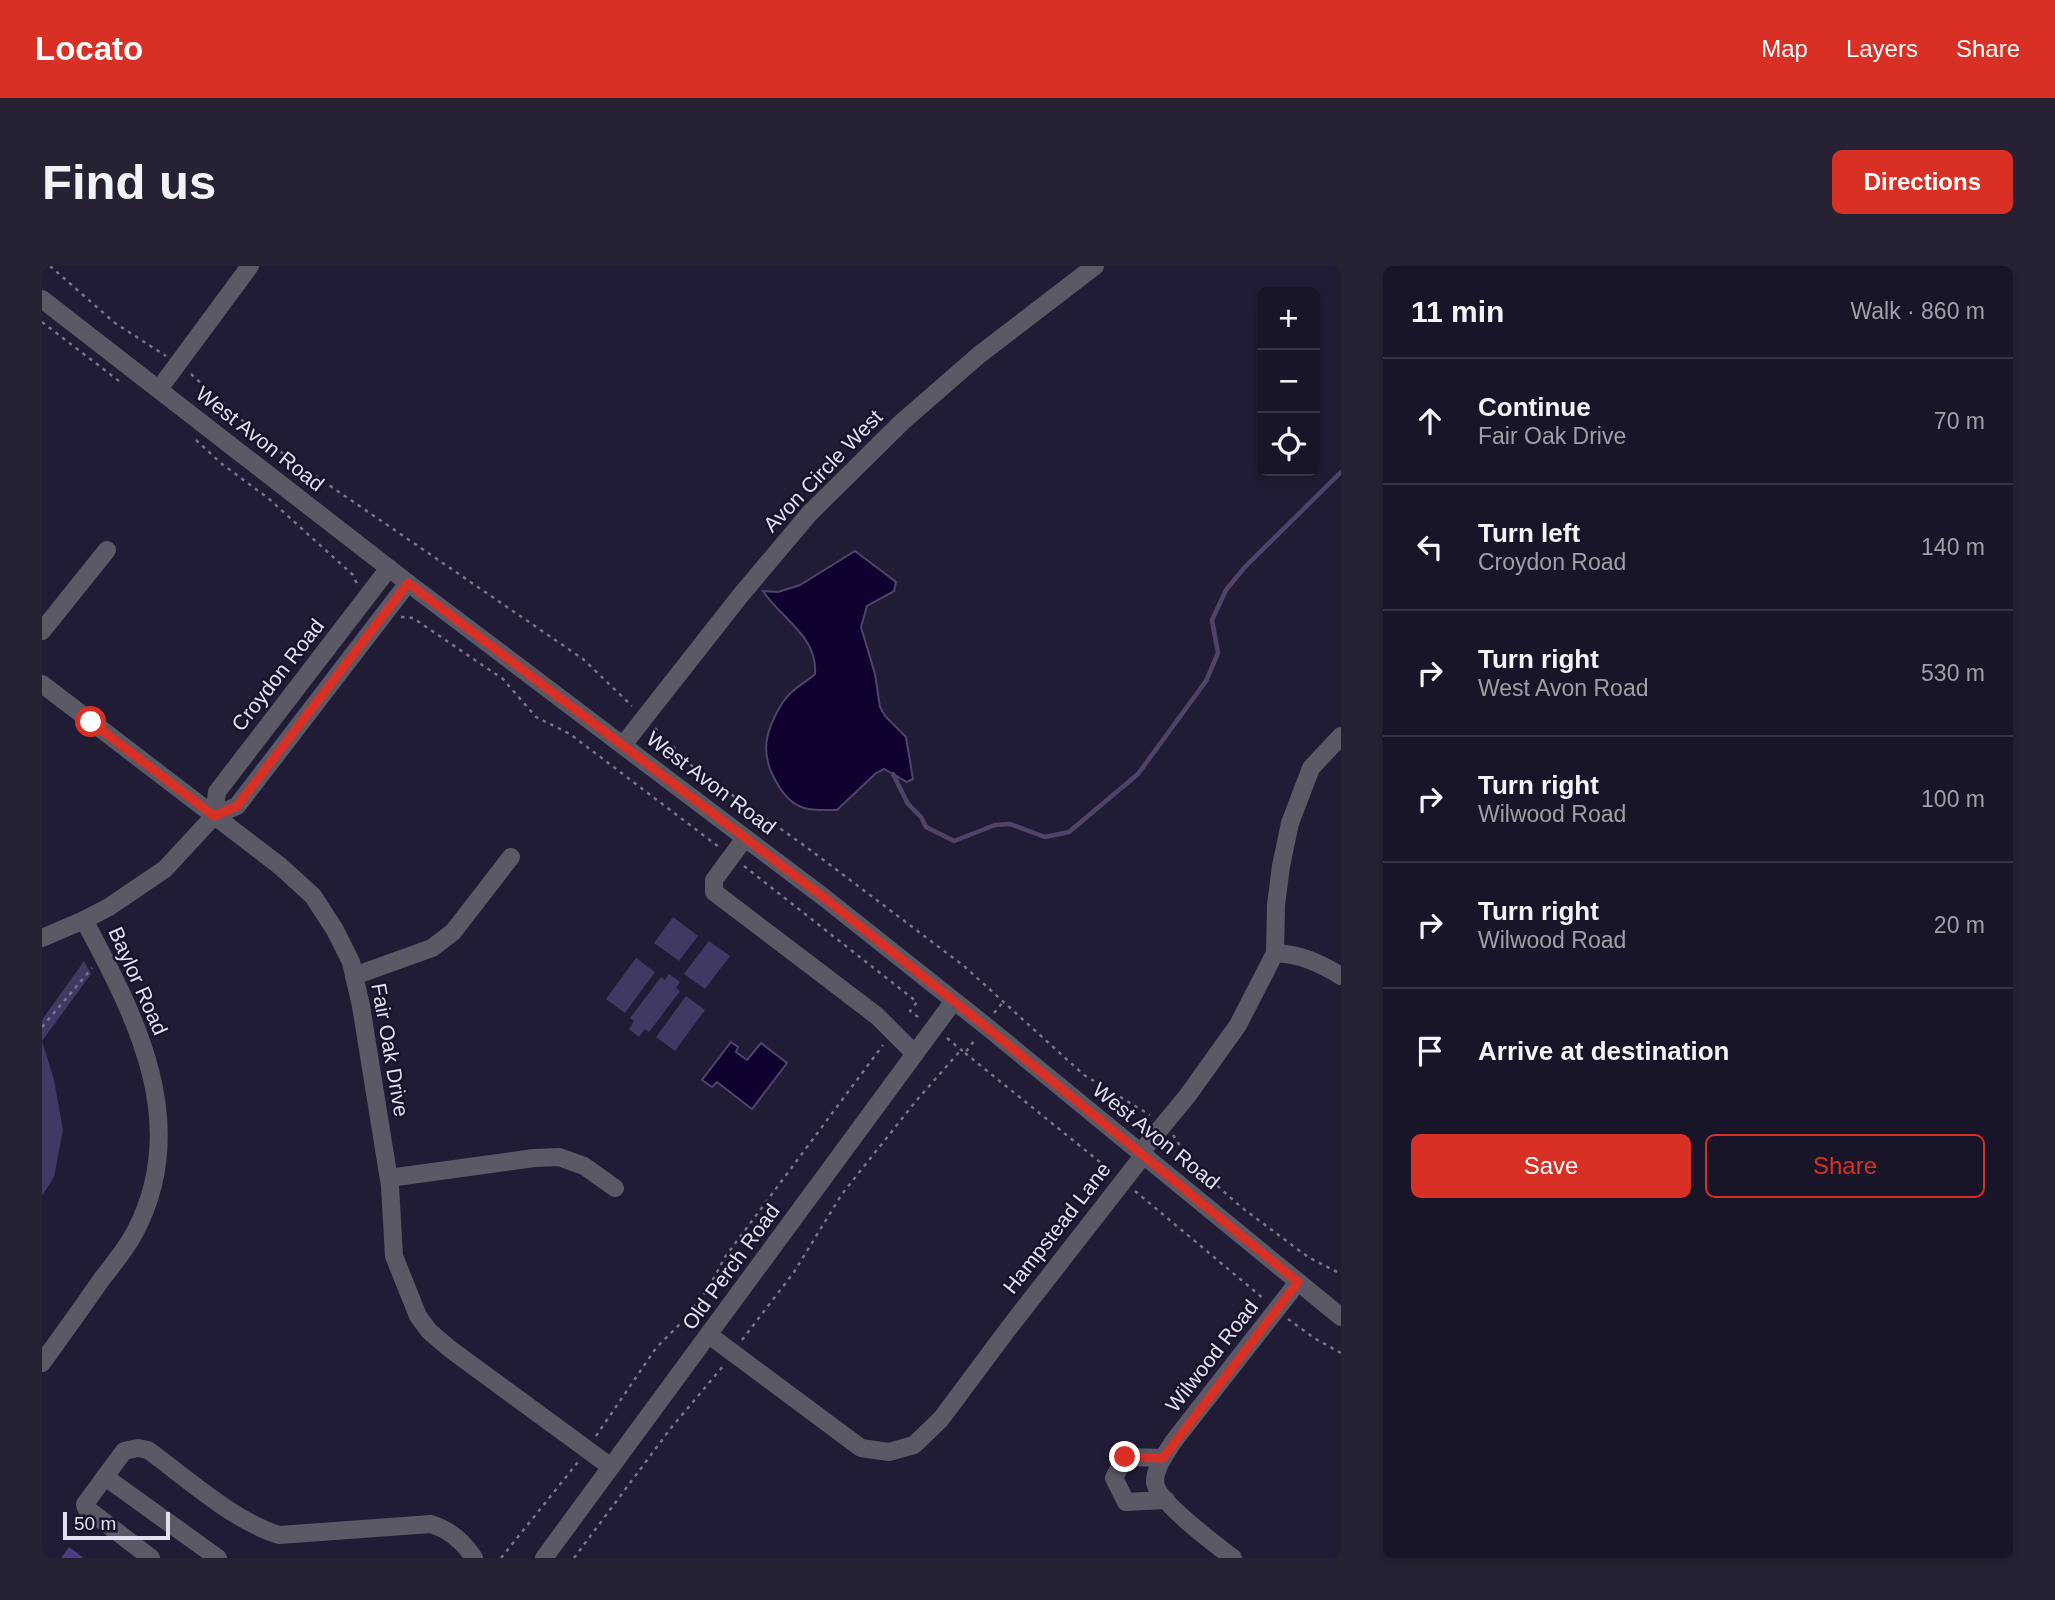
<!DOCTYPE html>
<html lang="en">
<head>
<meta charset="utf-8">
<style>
  body { margin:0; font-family:Arial,sans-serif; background:#262234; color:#f1f3f6 }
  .controls { position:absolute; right:21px; top:21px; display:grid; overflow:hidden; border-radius:10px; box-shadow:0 4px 10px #0003 }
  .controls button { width:63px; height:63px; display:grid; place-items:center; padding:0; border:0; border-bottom:2px solid #373445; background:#191528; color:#f1f3f6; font:35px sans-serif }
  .scale { position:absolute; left:21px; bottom:18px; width:107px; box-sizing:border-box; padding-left:7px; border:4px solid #e1dff0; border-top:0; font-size:19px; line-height:24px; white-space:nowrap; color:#e1dff0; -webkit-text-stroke:5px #18132b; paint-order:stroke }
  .stop { position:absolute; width:21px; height:21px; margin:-16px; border:5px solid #d93025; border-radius:50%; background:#fff }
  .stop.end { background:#d93025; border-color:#fff; box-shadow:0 2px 7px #0008 }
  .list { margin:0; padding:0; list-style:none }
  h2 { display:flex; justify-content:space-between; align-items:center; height:91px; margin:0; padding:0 28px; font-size:30px }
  h2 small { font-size:23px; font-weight:400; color:#9f9fa8 }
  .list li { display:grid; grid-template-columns:46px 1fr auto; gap:21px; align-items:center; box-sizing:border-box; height:126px; padding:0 28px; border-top:2px solid #373445 }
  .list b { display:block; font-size:26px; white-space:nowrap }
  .list p { margin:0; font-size:23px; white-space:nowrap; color:#9f9fa8 }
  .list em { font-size:23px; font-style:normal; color:#9f9fa8 }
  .actions { display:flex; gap:14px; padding:21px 28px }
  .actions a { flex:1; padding:16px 0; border:2px solid #d93025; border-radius:10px; text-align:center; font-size:24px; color:#d93025 }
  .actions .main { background:#d93025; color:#fff }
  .icon { flex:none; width:38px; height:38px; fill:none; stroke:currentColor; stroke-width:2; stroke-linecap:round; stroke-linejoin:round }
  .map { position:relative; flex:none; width:1299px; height:1292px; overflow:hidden; border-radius:10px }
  header { display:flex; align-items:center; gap:42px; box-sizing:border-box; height:98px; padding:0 35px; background:#d93025; color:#fff }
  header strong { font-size:33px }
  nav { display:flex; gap:38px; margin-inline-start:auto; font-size:24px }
  .intro { display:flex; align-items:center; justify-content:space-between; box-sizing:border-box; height:168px; padding:0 42px }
  h1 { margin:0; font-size:49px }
  .button { padding:18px 32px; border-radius:10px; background:#d93025; color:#fff; font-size:24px; font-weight:700 }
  main { display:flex; gap:42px; padding:0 42px }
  aside { flex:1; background:#191528; border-radius:10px; box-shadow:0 4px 10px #0003 }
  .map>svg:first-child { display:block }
  .green { fill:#413963 }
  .water { fill:#10002f; stroke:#4f4369; stroke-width:2 }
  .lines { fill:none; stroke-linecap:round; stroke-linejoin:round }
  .stream { stroke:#4f4369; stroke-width:4.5 }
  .building { fill:#4d3c82 }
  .path { stroke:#78748a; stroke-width:2.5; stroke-dasharray:3.5 5; stroke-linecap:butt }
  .minor { stroke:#5b5966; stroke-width:18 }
  .route { stroke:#d93025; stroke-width:9 }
  .labels { text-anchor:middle; stroke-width:5; stroke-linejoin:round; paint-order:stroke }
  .street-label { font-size:21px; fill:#e1dff0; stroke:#18132b }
</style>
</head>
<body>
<header>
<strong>Locato</strong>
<nav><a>Map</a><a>Layers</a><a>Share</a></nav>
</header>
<div class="intro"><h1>Find us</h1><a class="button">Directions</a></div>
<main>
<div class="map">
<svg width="1299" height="1292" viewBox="0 0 1299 1292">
  <rect width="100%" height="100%" fill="#211c35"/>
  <g class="green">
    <path d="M631,651L656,670L637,695L612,677Z"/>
    <path d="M667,675L688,690L663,723L642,708Z"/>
    <path d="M594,692L613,706L583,747L564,733Z"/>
    <path d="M42,695L49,708L0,775L12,814L21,864L12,911L0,930V754Z"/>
    <path d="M627,708L638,716L634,722L638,725L607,766L603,763L597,771L587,763L592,755L588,752L619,711L623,714Z"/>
    <path d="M644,730L663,744L633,785L614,771Z"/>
  </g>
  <g class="water">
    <path d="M813,285L854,316L852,325L825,340L819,361L833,408L838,441L843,450L864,471L871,513L865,516L842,503L834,507L795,544C784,544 772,545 762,542C749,538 741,528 735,517C717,488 723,464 741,436C749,423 762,418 773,408C776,370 739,353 721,325L736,326L758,319Z"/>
    <path d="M689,776L696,781L694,786L705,794L719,777L745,797L710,843L675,816L670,821L660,814Z"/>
  </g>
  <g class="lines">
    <path class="stream" d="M851,508L866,538L879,551L884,561L912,575L953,559L968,558L1003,571L1027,566L1096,508L1164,415L1176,387L1170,354L1184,324L1203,301L1299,206"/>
  </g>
  <path class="building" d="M27,1281L42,1292H19Z"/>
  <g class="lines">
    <g class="path">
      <path d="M8,0L73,57L124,90"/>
      <path d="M0,56L77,115"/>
      <path d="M149,108L224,176L541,393L590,440"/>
      <path d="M154,174L180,198L226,232L311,309L315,318"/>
      <path d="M359,351L371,352L461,413L494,451L528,468L677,581"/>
      <path d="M613,462L653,503L763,580L922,700L1042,809L1108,849"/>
      <path d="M702,600L875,736L868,745L880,754"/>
      <path d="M952,747L961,736"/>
      <path d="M0,761L50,702"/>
      <path d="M905,772L923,787L934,772"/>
      <path d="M923,787L1069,905"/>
      <path d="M1131,869L1149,896L1199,941L1266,991L1299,1008"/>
      <path d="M1093,925L1222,1033"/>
      <path d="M1246,1053L1272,1072L1299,1087"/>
      <path d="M700,1074L752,1006L800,928L874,835L919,784"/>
      <path d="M554,1170L614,1082L640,1056L666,1023L683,991L841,779"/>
      <path d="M459,1292L536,1196"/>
      <path d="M532,1292L629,1162L682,1099"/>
    </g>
    <g class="minor">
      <path d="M0,33L366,317L784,633L944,760L1299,1051"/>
      <path d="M117,123L208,0"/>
      <path d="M0,365L65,284"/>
      <path d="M0,418L238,600L271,630L293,664L309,696L319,740L348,920L352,990L376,1050L387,1065L408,1083L569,1201"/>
      <path d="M581,479L698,330L767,248L860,156L937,89L1053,0"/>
      <path d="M172,550L175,526L347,302"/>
      <path d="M703,572L672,614V626L835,750L873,788"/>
      <path d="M0,672L42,654L67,641L123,603L172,550L195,540L366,317"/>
      <path d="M1233,687C1258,688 1278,697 1299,710"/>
      <path d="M312,710L390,682L411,666L469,591"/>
      <path d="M347,912L492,892L517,891L542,900L573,922"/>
      <path d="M667,1069L819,1182L847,1186L872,1179L899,1153L966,1063L1097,895L1104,880L1146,829L1196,759L1233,687L1234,639L1239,600L1248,557L1269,502L1299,470"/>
      <path d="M0,1097C20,1069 40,1042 59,1014C71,999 84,983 93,966C150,858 94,751 42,654"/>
      <path d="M1121,1192L1083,1191L1072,1212L1084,1236L1124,1234"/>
      <path d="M63,1211L176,1292"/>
      <path d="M109,1292L44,1242L43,1238L82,1185L96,1182L106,1184C146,1213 190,1254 237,1269L389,1258C408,1264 421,1275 432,1292"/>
      <path d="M502,1292L911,736"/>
      <path d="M1191,1292C1174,1279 1114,1234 1113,1216C1113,1201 1124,1188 1131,1176L1256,1016"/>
    </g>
  </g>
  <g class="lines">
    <path class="route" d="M49,456L172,550L195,540L366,317L784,633L943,760L1256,1016L1121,1192L1083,1191"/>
  </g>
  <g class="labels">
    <g class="street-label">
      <text transform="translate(218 173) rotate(38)" y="7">West Avon Road</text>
      <text transform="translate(781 205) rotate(-46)" y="7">Avon Circle West</text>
      <text transform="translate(236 409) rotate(-52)" y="7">Croydon Road</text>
      <text transform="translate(669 517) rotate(37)" y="7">West Avon Road</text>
      <text transform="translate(96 715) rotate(66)" y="7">Baylor Road</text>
      <text transform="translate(348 784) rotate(80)" y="7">Fair Oak Drive</text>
      <text transform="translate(1114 870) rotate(39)" y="7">West Avon Road</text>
      <text transform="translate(1015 962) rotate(-52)" y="7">Hampstead Lane</text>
      <text transform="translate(689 1001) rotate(-54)" y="7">Old Perch Road</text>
      <text transform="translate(1170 1090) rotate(-52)" y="7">Wilwood Road</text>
    </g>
  </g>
</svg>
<div class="controls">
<button>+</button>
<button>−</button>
<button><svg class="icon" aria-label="locate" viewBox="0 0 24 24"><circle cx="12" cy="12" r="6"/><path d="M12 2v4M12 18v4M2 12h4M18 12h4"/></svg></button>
</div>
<div class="scale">50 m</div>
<div class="stop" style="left:49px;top:456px"></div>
<div class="stop end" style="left:1083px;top:1191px"></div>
</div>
<aside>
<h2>11 min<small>Walk · 860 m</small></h2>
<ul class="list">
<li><svg class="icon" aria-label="ahead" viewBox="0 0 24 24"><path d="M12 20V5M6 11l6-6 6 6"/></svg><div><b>Continue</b><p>Fair Oak Drive</p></div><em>70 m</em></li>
<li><svg class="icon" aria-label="left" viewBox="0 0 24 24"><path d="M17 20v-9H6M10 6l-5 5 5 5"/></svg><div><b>Turn left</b><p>Croydon Road</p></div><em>140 m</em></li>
<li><svg class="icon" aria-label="right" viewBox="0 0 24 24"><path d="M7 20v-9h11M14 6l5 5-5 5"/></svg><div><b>Turn right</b><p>West Avon Road</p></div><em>530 m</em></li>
<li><svg class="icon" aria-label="right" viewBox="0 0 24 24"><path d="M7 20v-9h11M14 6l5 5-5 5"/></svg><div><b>Turn right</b><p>Wilwood Road</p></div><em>100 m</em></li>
<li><svg class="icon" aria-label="right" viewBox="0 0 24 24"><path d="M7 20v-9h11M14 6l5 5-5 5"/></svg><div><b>Turn right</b><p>Wilwood Road</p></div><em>20 m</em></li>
<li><svg class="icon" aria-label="arrive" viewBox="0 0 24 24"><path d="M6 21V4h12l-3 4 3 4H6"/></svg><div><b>Arrive at destination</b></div></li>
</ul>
<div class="actions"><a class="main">Save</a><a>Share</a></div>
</aside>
</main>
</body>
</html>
